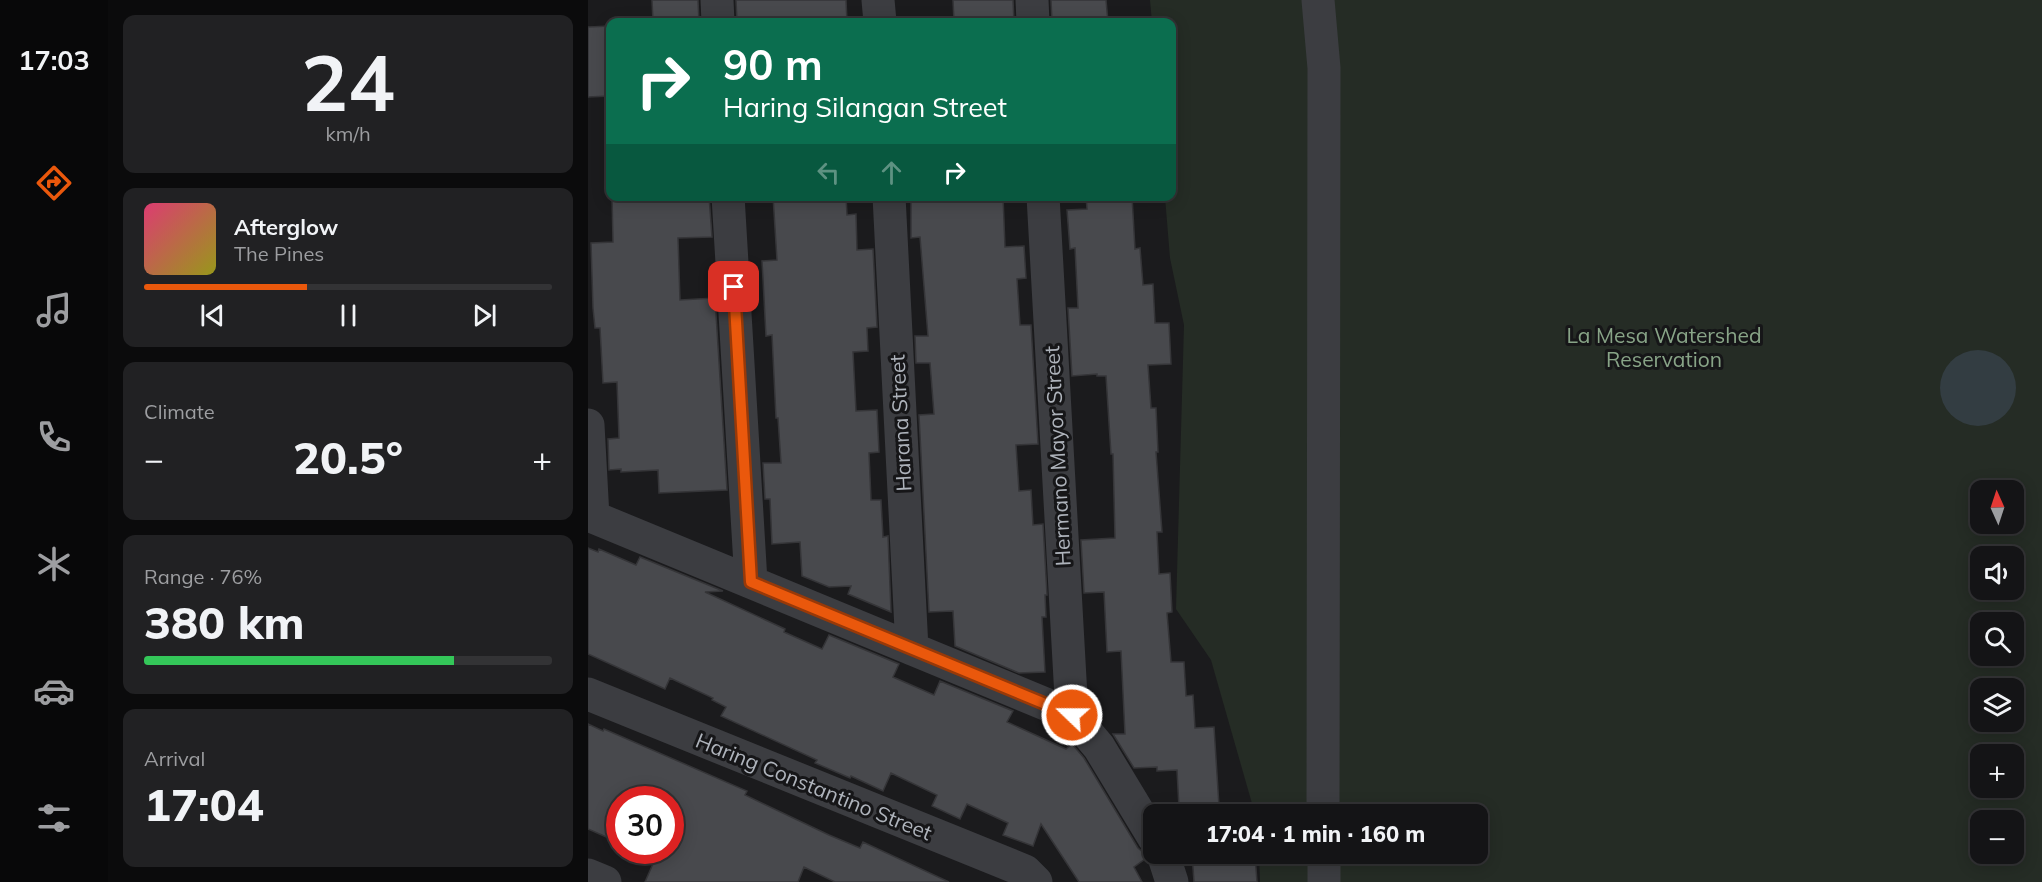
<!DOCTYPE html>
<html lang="en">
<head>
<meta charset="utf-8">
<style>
  body { margin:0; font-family:Mulish,sans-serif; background:#212123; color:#f1f3f6; height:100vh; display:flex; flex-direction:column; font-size:22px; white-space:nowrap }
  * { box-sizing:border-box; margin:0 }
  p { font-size:20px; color:#9d9ea1 }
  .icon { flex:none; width:33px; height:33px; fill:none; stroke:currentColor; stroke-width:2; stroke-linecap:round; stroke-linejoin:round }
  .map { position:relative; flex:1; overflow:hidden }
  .sheet { display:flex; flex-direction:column; gap:15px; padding:15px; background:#0b0b0c; width:480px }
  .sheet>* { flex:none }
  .guide { position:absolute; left:18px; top:18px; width:570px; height:183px; border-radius:12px; box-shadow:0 3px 15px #0003,0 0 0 2px #333335; background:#0b6e4f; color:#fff; overflow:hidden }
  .needle { width:39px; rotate:357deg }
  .tools { position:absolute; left:1382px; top:480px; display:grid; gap:12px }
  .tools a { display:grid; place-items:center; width:54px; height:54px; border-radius:12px; background:#141416; box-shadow:0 3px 15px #0003,0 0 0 2px #333335; font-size:30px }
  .speed { position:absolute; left:18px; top:786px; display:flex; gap:12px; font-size:30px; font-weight:700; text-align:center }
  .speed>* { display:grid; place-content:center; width:78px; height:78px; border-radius:50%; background:#141416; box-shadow:0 3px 15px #0003,0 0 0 2px #333335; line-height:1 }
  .speed .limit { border:9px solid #d22; background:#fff; color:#111 }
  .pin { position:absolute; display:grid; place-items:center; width:51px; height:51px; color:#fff; margin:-26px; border-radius:12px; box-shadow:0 3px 9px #0006 }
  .me { position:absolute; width:66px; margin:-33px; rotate:292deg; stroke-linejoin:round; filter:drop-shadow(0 0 4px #0008) }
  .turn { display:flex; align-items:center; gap:21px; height:126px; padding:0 18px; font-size:27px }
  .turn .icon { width:78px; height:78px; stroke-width:2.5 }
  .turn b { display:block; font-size:42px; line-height:51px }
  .lanes { display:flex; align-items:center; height:57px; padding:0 18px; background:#0003; justify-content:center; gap:30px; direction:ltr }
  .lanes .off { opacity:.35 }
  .big { font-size:45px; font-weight:800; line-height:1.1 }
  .sheet .card { flex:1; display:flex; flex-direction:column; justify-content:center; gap:9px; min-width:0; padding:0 21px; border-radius:12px; background:#212123 }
  .sheet .dial { align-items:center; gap:0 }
  .dial b { font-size:78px; line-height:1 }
  .song { display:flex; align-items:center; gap:18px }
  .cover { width:72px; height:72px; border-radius:9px; background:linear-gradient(135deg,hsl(340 70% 55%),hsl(60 70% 35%)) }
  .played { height:6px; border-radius:3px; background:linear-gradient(90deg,#ea580c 40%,#333335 40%) }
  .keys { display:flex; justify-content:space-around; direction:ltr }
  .heat { display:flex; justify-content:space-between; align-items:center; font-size:33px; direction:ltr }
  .charge { height:9px; border-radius:4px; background:linear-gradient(90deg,#34c759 76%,#333335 0) }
  .trip { position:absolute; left:555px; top:804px; width:345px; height:60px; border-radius:12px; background:#141416; box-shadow:0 3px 15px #0003,0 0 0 2px #333335; font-weight:800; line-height:60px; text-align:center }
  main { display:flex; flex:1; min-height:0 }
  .dock { display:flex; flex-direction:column; width:108px; justify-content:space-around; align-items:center; background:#080809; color:#9d9ea1 }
  .dock .icon { width:42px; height:42px }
  .dock .current { color:#ea580c }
  .dock b { font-size:27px; color:#f1f3f6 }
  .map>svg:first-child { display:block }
  .green { fill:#252c25; fill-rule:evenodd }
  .water { fill:#333d42 }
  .building { fill:#48494d; stroke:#353538; stroke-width:1.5 }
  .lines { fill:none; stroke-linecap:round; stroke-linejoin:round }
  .minor { stroke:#3c3d41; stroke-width:33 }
  .route-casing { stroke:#983908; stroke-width:15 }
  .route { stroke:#ea580c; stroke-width:10 }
  .labels { text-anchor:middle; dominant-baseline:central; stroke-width:6; stroke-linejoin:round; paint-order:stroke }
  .park-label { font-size:21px; fill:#88a487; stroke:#161618 }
  .street-label { font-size:21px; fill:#aeb3bb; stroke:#161618 }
</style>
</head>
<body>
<main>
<nav class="dock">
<b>17:03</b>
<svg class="icon current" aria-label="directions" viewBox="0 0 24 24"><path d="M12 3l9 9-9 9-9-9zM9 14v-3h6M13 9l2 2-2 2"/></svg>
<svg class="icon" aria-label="music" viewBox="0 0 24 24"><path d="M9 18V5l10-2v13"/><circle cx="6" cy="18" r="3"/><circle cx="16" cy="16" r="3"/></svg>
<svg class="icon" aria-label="phone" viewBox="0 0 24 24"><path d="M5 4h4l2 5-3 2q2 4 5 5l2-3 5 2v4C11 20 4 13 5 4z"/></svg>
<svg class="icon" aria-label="climate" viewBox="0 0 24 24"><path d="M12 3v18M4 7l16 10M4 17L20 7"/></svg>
<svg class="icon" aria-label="car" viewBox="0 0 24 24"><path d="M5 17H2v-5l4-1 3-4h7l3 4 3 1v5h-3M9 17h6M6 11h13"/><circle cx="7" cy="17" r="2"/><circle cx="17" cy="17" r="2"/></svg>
<svg class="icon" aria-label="filters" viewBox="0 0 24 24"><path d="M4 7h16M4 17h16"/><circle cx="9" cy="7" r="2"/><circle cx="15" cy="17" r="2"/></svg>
</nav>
<section class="sheet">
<div class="card dial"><b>24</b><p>km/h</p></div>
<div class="card">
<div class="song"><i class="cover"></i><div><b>Afterglow</b><p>The Pines</p></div></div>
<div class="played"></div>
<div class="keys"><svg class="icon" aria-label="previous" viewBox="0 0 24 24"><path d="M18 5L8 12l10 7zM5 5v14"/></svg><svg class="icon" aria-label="pause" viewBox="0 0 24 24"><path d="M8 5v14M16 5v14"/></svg><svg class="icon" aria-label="next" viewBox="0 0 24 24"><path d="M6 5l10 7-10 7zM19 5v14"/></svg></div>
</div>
<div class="card"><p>Climate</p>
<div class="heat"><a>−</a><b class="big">20.5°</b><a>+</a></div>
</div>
<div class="card"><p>Range · 76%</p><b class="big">380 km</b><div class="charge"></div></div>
<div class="card"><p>Arrival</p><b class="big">17:04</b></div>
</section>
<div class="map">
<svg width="1454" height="882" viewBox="0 0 1454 882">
  <rect width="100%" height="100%" fill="#1b1b1d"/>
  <path class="green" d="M562,0H1454V882H672L671,854H890V814H667L623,660L588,609L596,325L582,258L577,197L584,196V22H564ZM1392,490H1425V524H1392ZM1392,556H1425V590H1392ZM1392,622H1425V656H1392ZM1392,688H1425V722H1392ZM1392,754H1425V788H1392ZM1392,820H1425V854H1392Z"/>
  <path class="water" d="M1352 388a38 38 0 1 1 76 0a38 38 0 1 1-76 0Z"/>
  <path class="building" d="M64,0H110L111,22H65Z
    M148,0H258L259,22H149Z
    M365,0H425L426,22H366Z
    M463,0H518L520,22H464Z
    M22,26V96L0,97V27Z
    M24,196H121L124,237L90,238L92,300L127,298L139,490L71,493L70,470L33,472V469L21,470L20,439L31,438L29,382L15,383L12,328H7L5,308L3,243L25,242Z
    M185,196H258L259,215L268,214L269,250L285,249L289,327L279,328L280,351L265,352L268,411L289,410L291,452L281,453L283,500H293L295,537L300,536L303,612L260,594L263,586L241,587L214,576L212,542L184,544L182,499H177L175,463H193L190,418H188L184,335L178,336L174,261L189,260Z
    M323,196H415L417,247L436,246L438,278L429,279L432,325H443L450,444L428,445L431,491L443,490L445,525L455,524L459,595H457L458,617H454L457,672L431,673L367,646L365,611L341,612L331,415L346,414L342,363H328L327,336H340L332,237L323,238Z
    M498,196H544L547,249L552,248L555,285L565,284L567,323H581L583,364L560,365L563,408H568L570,452H568L574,532H569L571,574L582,573L584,612L579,613L583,662H596L598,696L605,695L607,728L626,727L631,806L591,808L589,770L569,771V767L546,768L525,734H537L533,651L519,652L516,592L496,593L493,540L527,538L525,454H523L518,376H509V374L484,376L480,308H490L487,248L482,249L479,210L499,209Z
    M0,548L10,552L11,549L48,565L52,557L135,591L117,592L197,629L196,632L234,649L241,635L311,664L305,677L346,695L352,681L425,711L419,722L478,749L484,744L496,758L550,848L557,854V859L546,867L554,882H491L453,824L445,846L415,835L420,823L379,804L372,819L344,806L349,795L303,773L295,791L263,776L262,778L227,763L229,760L133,716L138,707L124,700L125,698L82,678L77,689L0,654Z
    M0,724L15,731L16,729L159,791L157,795L241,835L272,848L275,842L361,882H247L216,867L210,882H57L71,850H82V800H32V843L0,829Z
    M604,854H667L669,882H606Z"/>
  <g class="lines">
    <path class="minor" d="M129,0L130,22
      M290,0L292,22
      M444,0L445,22
      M730,0L736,68L735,814
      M140,196L163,582
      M301,196L324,649
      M455,196L484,715
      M0,425L5,517
      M0,515L484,715L511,747L566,838
      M0,694L437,871L448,882
      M575,854L584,882
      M736,854V882
      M0,875L17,882"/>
  </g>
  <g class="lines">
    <defs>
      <path id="route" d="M146,287L163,582L484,715"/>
    </defs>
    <use href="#route" class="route-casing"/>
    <use href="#route" class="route"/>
  </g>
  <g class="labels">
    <g class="park-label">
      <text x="1076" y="335">La Mesa Watershed<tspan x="1076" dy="24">Reservation</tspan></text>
    </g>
    <g class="street-label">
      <text transform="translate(312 423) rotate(-93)">Harana Street</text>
      <text transform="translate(469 456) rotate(-93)">Hermano Mayor Street</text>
      <text transform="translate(226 786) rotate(22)">Haring Constantino Street</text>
    </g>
  </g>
</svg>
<div class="tools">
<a><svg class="needle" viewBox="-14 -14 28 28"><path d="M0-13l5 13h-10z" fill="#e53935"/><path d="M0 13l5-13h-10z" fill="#9d9ea1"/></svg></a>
<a><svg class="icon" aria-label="sound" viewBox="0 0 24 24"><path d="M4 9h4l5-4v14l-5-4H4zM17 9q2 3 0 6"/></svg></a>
<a><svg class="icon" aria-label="search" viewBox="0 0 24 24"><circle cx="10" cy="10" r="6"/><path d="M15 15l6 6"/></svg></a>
<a><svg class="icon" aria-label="layers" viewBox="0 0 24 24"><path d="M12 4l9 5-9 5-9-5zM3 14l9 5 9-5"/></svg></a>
<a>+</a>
<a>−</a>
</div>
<div class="speed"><div class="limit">30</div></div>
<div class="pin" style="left:146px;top:287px;background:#d93025"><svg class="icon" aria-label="arrive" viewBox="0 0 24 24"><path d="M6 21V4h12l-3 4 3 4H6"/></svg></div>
<svg class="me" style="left:484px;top:715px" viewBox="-20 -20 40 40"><circle r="17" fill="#ea580c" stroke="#fff" stroke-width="3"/><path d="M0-11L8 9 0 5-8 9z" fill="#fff"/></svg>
<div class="trip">17:04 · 1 min · 160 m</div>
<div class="guide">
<div class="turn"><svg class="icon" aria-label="right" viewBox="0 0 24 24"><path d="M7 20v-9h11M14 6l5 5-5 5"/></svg><div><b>90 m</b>Haring Silangan Street</div></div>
<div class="lanes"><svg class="icon off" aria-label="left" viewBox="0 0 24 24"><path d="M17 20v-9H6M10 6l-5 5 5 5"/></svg><svg class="icon off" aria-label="ahead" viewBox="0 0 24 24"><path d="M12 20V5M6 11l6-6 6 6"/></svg><svg class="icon" aria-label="right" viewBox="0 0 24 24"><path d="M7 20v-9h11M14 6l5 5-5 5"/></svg></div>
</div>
</div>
</main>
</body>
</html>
